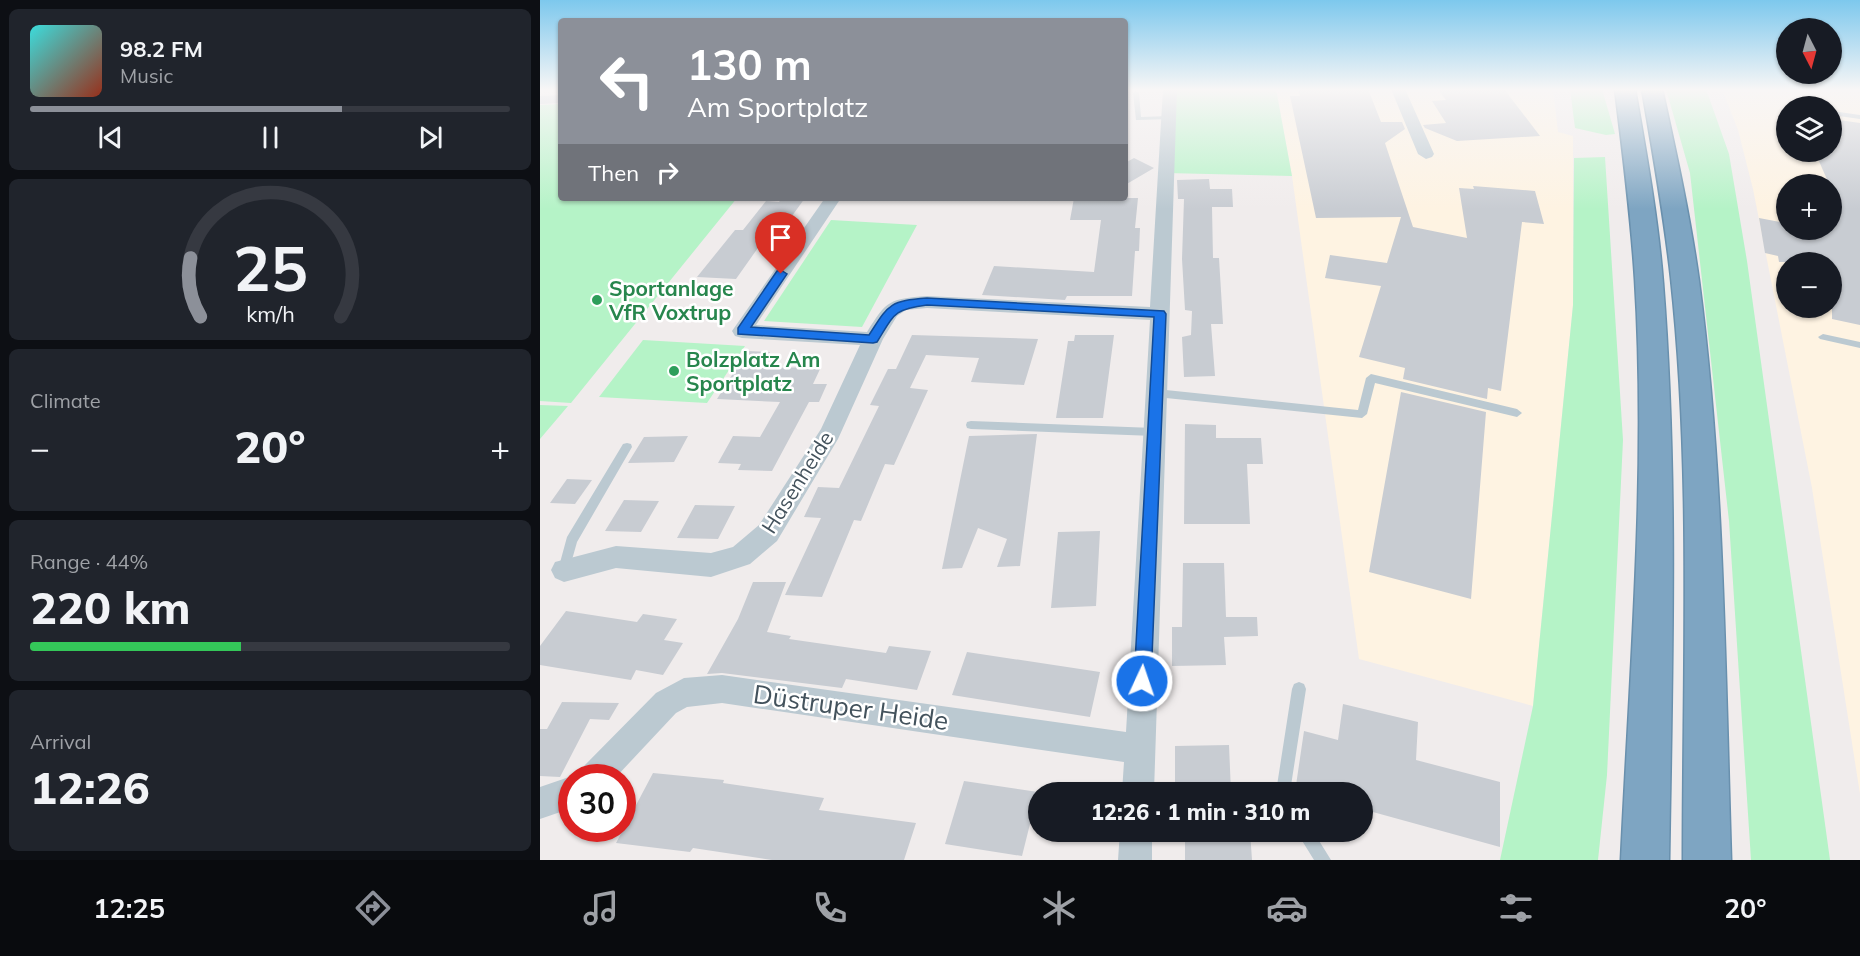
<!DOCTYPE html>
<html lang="en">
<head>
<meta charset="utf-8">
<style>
  body { margin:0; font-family:Mulish,sans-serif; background:#20242c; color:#f1f3f6; height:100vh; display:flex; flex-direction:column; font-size:22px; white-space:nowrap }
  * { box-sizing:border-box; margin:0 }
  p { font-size:20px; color:#9ea1a6 }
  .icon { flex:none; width:33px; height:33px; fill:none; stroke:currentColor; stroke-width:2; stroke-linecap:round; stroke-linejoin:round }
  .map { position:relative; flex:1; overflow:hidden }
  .side { display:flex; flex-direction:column; gap:9px; padding:9px; background:#0d0f14; width:540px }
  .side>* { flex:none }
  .hud { position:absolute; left:18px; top:18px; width:570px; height:183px; border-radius:6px; box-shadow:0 2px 4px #0004; background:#8c9099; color:#fff; overflow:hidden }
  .needle { width:39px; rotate:174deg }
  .controls { position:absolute; left:1236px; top:18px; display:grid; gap:12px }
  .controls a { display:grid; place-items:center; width:66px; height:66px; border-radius:50%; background:#171b24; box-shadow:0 2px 4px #0004; font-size:30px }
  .speed { position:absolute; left:18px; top:764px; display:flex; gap:12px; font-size:30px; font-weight:700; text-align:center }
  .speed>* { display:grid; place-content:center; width:78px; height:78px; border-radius:50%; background:#171b24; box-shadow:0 2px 4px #0004; line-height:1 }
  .speed .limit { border:9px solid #d22; background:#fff; color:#111 }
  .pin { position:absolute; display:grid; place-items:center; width:51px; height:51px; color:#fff; margin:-62px -26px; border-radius:50% 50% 50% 0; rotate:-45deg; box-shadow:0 0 6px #0007 }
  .pin .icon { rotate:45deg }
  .me { position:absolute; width:66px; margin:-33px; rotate:3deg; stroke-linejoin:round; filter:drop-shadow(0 0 4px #0008) }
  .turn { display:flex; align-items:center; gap:21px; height:126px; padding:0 30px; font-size:27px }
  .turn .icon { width:78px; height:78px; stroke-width:2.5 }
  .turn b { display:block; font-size:42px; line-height:51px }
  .then { display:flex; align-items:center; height:57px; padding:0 30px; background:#0003; gap:12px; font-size:22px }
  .big { font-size:45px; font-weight:800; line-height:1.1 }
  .side .tile { flex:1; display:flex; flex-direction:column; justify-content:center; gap:9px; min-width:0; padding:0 21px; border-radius:9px; background:#20242c }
  .side .dial { align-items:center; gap:0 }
  .dial svg { height:156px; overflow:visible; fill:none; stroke:#363941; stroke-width:7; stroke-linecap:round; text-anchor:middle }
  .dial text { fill:#f1f3f6; stroke:none }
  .song { display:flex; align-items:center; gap:18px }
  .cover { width:72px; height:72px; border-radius:9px; background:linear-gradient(135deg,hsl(180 70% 55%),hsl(10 70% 35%)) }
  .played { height:6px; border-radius:3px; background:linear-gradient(90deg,#8c9099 65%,#363941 65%) }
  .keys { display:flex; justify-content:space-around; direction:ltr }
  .heat { display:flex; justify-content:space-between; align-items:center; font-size:33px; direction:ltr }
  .charge { height:9px; border-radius:4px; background:linear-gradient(90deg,#34c759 44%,#363941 0) }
  .trip { position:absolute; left:488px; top:782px; width:345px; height:60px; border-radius:30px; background:#171b24; box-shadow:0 2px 4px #0004; font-weight:800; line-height:60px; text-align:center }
  .dock { display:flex; height:96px; justify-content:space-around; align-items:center; background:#090b0e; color:#9ea1a6 }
  .dock .icon { width:42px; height:42px }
  .dock .active { color:#8c9099 }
  .dock b { font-size:27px; color:#f1f3f6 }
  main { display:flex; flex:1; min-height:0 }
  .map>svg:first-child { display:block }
  .commercial { fill:#fef3e2; fill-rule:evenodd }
  .green { fill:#b5f3c7 }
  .building { fill:#c8ccd2 }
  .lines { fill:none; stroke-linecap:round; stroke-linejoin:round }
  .motorway-casing { stroke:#6990ad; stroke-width:3 }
  .service { fill:#bbc9d1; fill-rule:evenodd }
  .minor { fill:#bbc9d1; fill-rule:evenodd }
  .motorway { fill:#7ea5c2; fill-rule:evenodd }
  .route { fill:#1a73e8; stroke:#114b97; stroke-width:1.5 }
  .leisure-dot { fill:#2e9e5b; stroke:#fff; stroke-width:2 }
  .labels { text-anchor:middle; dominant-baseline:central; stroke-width:5; stroke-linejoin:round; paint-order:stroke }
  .leisure-label { font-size:21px; font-weight:bold; fill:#27864d; stroke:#fff; text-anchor:start }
  .street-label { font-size:21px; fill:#43525c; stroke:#fff }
  .near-street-label { font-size:26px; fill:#43525c; stroke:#fff }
</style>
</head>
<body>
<main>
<section class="side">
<div class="tile">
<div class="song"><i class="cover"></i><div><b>98.2 FM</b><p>Music</p></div></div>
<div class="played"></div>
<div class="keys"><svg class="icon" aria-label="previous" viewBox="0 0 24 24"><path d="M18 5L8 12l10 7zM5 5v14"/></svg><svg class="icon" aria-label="pause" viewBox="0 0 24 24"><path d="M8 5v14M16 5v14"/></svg><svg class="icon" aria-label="next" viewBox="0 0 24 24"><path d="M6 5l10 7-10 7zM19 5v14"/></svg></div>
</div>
<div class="tile dial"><svg viewBox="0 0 100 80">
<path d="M14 69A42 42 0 1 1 86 69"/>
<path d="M14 69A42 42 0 0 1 9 39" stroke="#8c9099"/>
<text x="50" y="56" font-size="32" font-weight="700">25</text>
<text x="50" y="72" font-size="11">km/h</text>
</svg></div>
<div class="tile"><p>Climate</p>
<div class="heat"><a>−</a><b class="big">20°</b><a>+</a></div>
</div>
<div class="tile"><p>Range · 44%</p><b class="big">220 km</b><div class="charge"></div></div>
<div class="tile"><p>Arrival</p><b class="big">12:26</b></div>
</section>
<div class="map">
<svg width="1320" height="860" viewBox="0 0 1320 860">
  <rect width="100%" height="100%" fill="#f0ecec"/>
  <path class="commercial" d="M736,89H1013L1018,132L1033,136V305L993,706L819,659L752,176Z
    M1182,89H1320V794L1272,488L1213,189L1198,130ZM1246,106H1292V152H1246ZM1246,184H1292V230H1246ZM1246,262H1292V308H1246Z"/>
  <path class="green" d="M630,89H736L752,176L626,173Z
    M1030,89H1062L1075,134L1066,135L1035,128Z
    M1126,89H1166L1189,154L1207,261L1290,860H1211L1189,521L1150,173Z
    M21,104V198H197L31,403L0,401V105Z
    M1065,157L1083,440L1067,775L1058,860H960L993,706L1033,305L1034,158Z
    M291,220L377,225L322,327L224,321Z
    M103,340L205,346L167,403L59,397Z
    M0,405L28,406L0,439Z"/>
  <path class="building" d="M758,89H828L841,122H862L865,129L845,143L873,227L927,238L919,188L934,189L933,186L995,191L1004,224L982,222L961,391L948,388L947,399L863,379L865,368L819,357L841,286L785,278L790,255L847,263L861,217L776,218L750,96H760Z
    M901,89H964L1000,136L917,141L885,128L883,125L906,123L892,101L906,100L899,91L902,90Z
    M1292,119L1320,123V325L1292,319V262H1239L1238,256L1225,253L1219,218L1246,223V230H1292V184H1289L1275,152H1292Z
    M594,158L614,168L585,185V163Z
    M669,179L670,189H692L693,207H672L673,258H679L683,324H671L675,376L644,377L642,337L651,335L652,311L645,310L642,259L644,199H638L637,180Z
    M242,198H265L231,245H220L196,279L157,277L195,230H203L226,201L239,202Z
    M534,198H598L595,228H600L599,251H595L592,296H527L525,300L442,295L454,266L554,272L561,220H530Z
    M372,335L498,339L484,385L431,382L439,358L386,355L370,388L388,390L354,465L345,464L321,521L314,520L282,597L245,595L281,518L264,517L278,487L299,488L339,406L330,405L348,369H356Z
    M535,335H574L563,418H516L528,341H534Z
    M207,351L230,352L220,368L281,367L273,384H287L279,402H269L232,471L198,470L201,464L178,463L193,436L220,437L240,402L177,399Z
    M861,392L946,412L931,599L829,572Z
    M645,424L676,425V438H721L723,464H707L710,524H644Z
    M497,434L480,566L457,567L467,539L438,528L422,568L402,569L429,436Z
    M148,436L134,462L88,463L104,437Z
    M27,479L52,480L35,504L10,503Z
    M84,500L119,501L101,532L65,531Z
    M155,505L195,506L178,539L137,538Z
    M560,531L556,606L511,608L518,532Z
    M643,563H684L686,617H717L718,636L684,637L686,665L632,666V627H642Z
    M213,582H246L227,632L251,636L249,639L346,653L349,646L391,651L377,690L306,679L302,688L182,673L167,674L198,619Z
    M26,611L97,622L103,614L137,619L124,640L143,643L123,675L96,670L91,680L0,665V646Z
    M427,652L560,672L550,717L412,695Z
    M22,702L79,703L69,720L50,719L20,777L0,776V729H7Z
    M803,704L878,722L876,760L960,782V847L822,809V792H755L764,731L798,740Z
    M689,745L691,792H635V746Z
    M113,773L184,780L183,783L284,798L279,810L376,823L364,860H232L153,848L150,852L76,843Z
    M424,781L498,792L482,856L405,844Z
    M645,831H710L712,860H645Z"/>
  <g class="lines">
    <defs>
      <path id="motorway" d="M1075,89H1095C1106,153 1118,218 1123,283C1138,475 1132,667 1129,860H1081C1090,667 1107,472 1095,279C1091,215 1083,152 1075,89Z
        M1102,89H1122C1136,153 1150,216 1159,281C1184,472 1185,667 1191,860H1143C1143,667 1152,471 1131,278C1124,214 1113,152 1102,89Z"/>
    </defs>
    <use href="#motorway" class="motorway-casing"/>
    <path class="service" d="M596,91L599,93L601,117L629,116L632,118L631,119L596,120L593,93Z
      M1292,111L1320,115V119L1292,115Z
      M1246,113V129L1243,127V115Z
      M1283,334L1320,342V348L1280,339L1278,337Z
      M831,374L977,409L982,413L977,417L835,383L827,414L822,418L616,397L611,393L616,389L818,410L826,378Z
      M431,421L614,428L618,429L619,432L618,435L614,436L431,429L427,428L426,425L427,422Z
      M87,443L91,444L92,447L37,542L28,574L24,575L20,574L18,570L27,537L83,444Z
      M759,682L764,684L766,689L750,792H736L752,689L754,684Z
      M756,831H773L791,860H774Z"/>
    <path class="minor" d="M623,89H637L614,792H582L584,762L182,703L147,707L136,713L76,777H39L44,766L116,693L144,678L182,675L586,732L610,320L387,308L366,310L357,316L343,339L298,439L237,541L210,564L171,577L76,568L24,582L15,578L11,570L15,562L76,546L171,553L193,547L219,525L281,429L320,345L202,338L195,336L192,331L285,198H301L216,325L327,332C347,300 349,299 387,296L610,307Z
      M851,89H865L894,154L892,157L886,159L878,154Z
      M21,95V103L0,104V96Z
      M32,776L34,777H32V808L0,819V787Z
      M580,831H612V860H578Z"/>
    <use href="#motorway" class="motorway"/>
  </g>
  <linearGradient id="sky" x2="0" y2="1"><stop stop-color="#7dc8ed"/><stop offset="0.43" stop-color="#f8f6f6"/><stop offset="1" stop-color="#f8f6f6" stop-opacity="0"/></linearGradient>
  <rect width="1320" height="209" fill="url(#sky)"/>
  <path class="route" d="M241,270L247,274L211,327L329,335C349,304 349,301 387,298L624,311L626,314L611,681L609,687L602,689L596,687L594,681L614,317L387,305C353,309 354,315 337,342L333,343L198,334V328L237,271Z"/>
  <g class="leisure-dot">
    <circle cx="57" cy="300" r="6"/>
    <circle cx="134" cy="371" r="6"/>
  </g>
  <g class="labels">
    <g class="leisure-label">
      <text x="69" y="288">Sportanlage<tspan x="69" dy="24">VfR Voxtrup</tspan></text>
      <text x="146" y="359">Bolzplatz Am<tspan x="146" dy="24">Sportplatz</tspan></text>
    </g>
    <g class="street-label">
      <text transform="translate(257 482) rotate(-58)">Hasenheide</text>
    </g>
    <g class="near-street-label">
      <text transform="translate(311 707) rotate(8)">Düstruper Heide</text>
    </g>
  </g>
</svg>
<div class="controls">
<a><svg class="needle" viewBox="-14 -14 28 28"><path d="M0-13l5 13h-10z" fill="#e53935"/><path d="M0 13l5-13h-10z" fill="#9ea1a6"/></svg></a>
<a><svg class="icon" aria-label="layers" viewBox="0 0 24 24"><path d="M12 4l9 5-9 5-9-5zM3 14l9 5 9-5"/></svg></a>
<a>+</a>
<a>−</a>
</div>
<div class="speed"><div class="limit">30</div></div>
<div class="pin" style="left:241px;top:274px;background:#d93025"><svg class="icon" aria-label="arrive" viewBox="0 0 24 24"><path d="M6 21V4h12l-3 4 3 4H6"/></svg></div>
<svg class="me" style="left:602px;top:681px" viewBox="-20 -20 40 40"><circle r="17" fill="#1a73e8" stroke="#fff" stroke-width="3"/><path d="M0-11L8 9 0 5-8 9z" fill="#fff"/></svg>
<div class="trip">12:26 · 1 min · 310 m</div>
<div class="hud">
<div class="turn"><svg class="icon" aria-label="left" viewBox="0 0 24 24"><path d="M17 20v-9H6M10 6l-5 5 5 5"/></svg><div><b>130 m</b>Am Sportplatz</div></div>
<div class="then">Then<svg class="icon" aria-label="right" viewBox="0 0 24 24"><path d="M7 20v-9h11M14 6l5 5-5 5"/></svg></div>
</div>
</div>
</main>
<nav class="dock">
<b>12:25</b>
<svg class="icon active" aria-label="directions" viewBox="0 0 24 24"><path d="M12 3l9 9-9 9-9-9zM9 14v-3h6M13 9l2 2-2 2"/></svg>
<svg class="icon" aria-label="music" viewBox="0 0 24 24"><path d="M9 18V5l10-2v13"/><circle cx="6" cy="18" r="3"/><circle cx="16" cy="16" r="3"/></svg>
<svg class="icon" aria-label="phone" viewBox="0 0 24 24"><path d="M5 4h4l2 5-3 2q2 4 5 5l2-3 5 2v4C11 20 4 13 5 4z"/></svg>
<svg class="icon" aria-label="climate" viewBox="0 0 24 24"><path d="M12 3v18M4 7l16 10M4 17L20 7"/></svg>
<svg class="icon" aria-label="car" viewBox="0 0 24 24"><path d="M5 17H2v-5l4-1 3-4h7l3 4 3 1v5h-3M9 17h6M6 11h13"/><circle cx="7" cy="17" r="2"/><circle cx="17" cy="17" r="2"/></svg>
<svg class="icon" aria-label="filters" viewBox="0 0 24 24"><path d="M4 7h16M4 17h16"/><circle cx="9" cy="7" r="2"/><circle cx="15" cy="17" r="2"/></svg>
<b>20°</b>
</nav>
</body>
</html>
